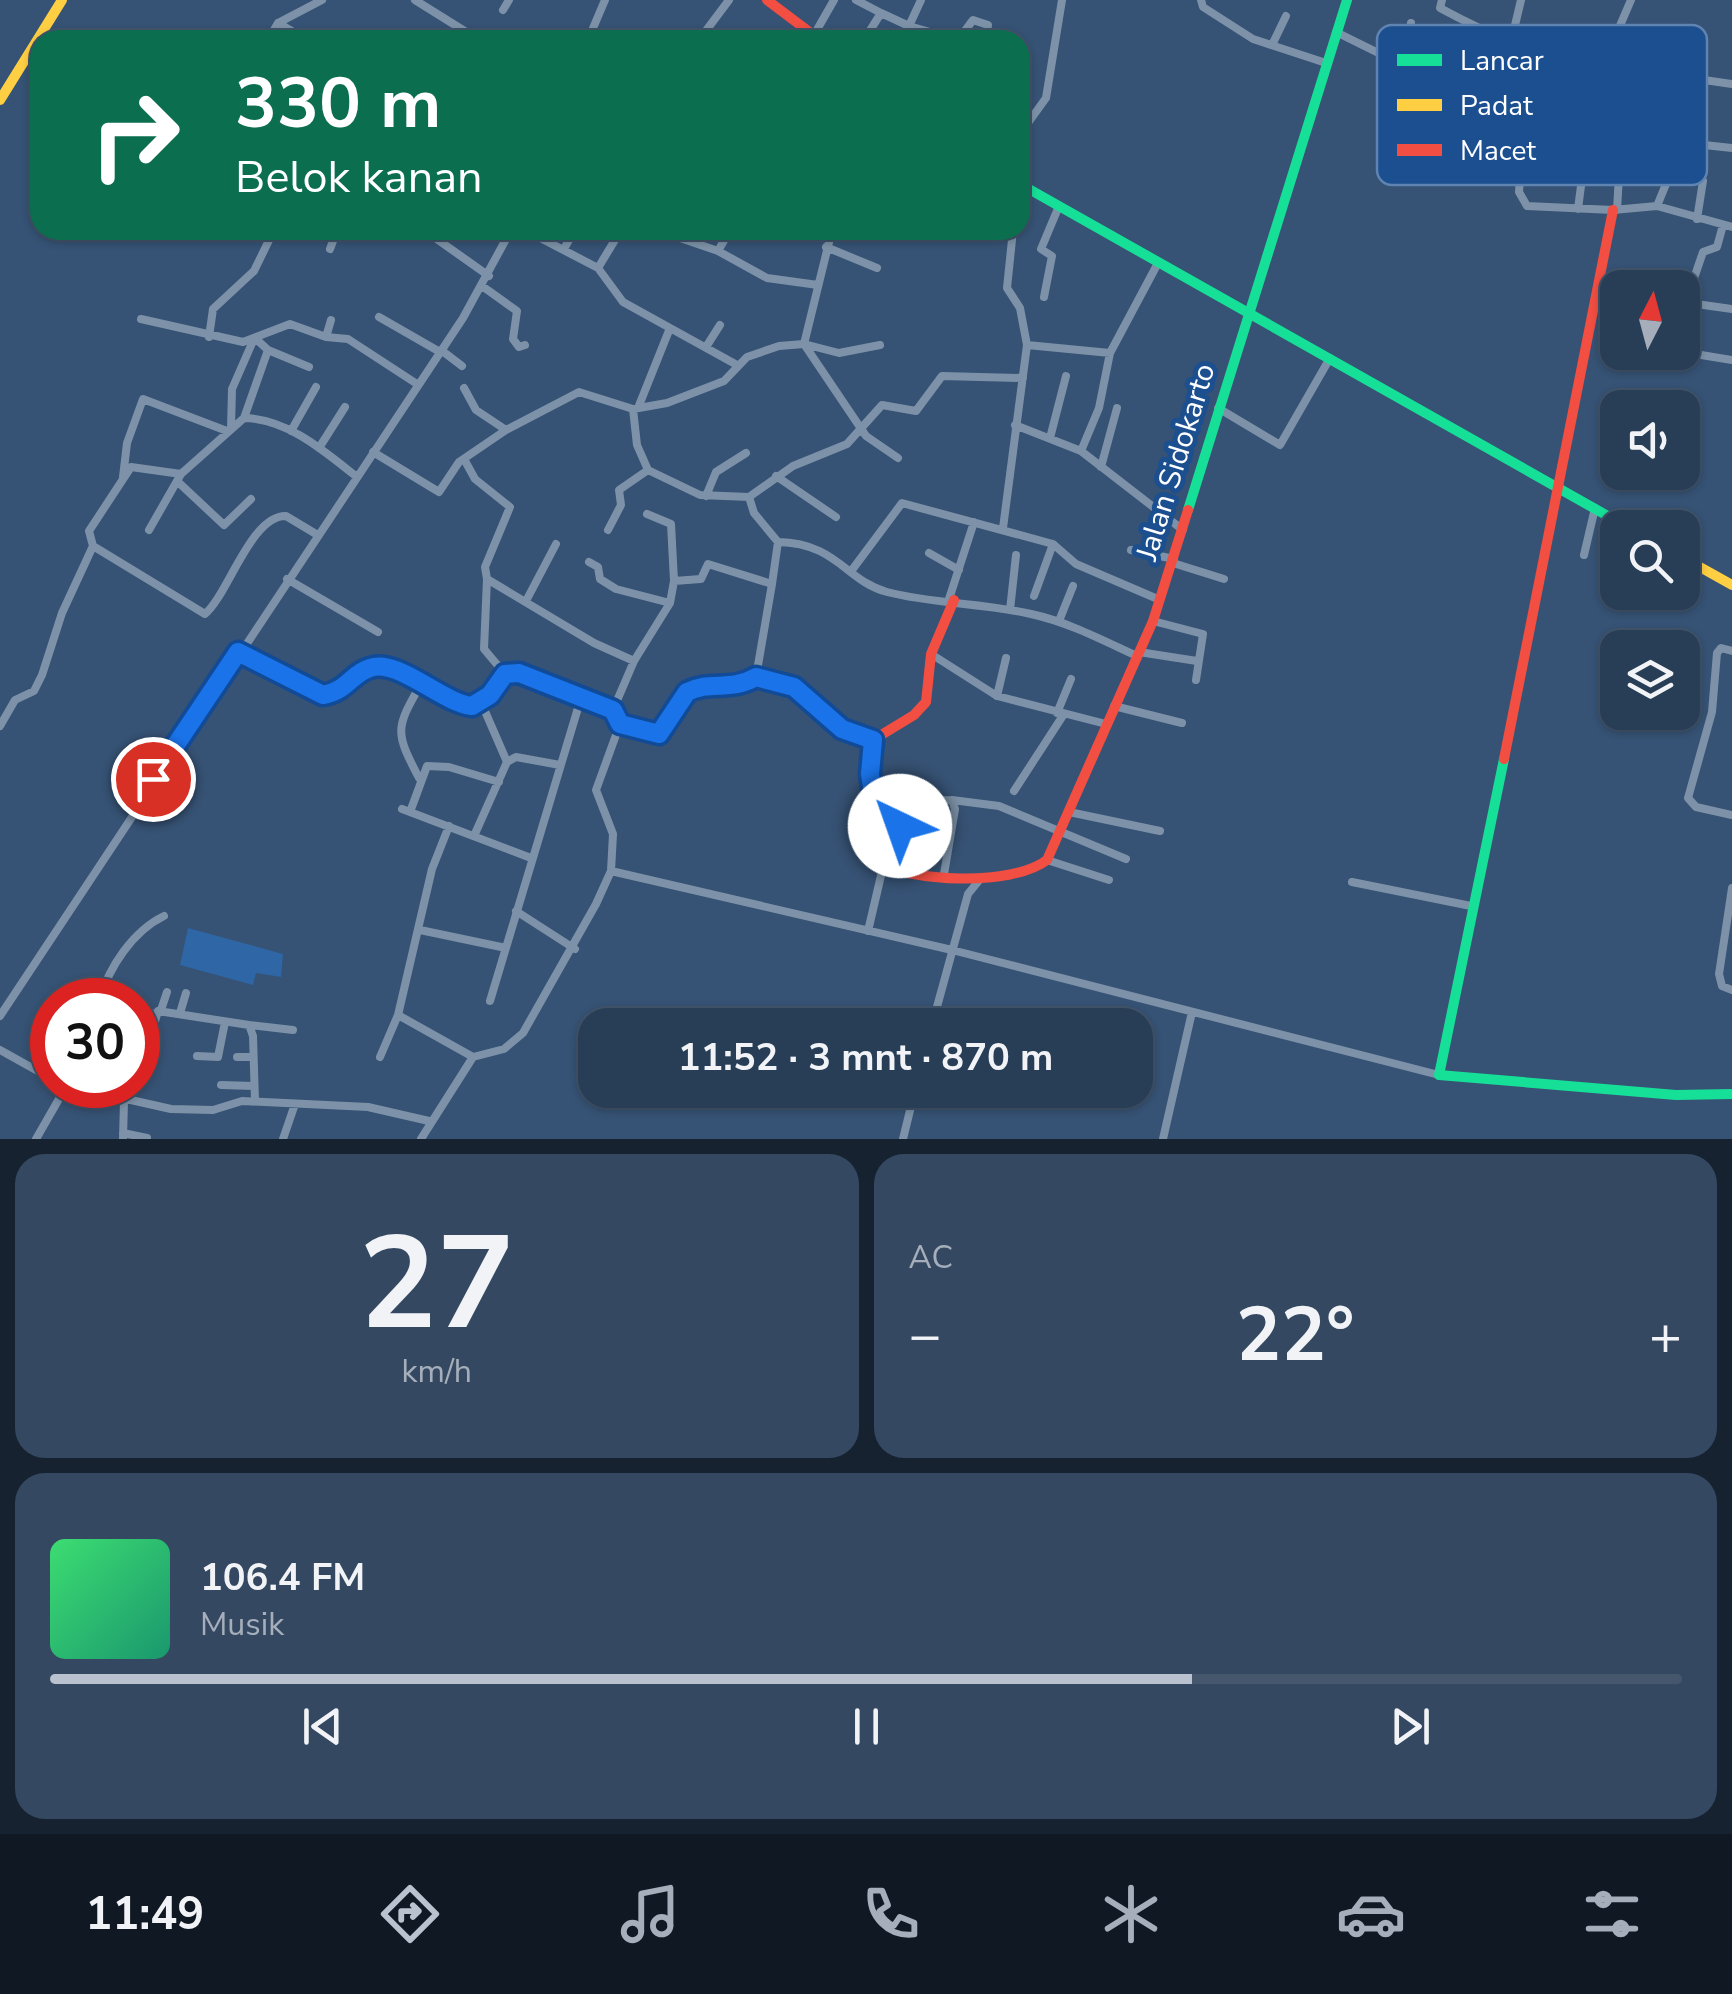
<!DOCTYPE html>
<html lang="id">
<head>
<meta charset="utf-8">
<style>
  body { margin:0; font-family:"Nunito Sans",sans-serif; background:#344961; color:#f1f3f6; height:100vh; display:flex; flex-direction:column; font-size:38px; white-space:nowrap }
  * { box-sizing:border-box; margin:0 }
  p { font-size:32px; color:#a5aeba }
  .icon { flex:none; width:55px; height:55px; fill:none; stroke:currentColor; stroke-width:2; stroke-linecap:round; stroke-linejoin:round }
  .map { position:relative; height:1139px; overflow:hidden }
  .drawer { display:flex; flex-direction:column; gap:15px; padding:15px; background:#162230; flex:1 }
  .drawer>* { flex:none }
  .guide { position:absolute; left:30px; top:30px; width:1000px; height:210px; border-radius:30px; box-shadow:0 2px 8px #0004,0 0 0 2px #44576d; background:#0b6e4f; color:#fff; overflow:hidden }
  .needle { width:65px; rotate:6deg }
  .buttons { position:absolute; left:1600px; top:270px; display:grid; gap:20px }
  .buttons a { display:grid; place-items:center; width:100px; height:100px; border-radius:20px; background:#283e57; box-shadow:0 2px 8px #0004,0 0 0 2px #44576d; font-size:50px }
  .speed { position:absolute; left:30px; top:978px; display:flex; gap:20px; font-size:50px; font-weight:700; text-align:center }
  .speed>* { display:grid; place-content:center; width:130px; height:130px; border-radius:50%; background:#283e57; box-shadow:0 2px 8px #0004,0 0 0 2px #44576d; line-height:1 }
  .speed .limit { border:15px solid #d22; background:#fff; color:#111 }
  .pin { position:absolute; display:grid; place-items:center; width:85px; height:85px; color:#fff; margin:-42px; border:5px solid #fff; border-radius:50%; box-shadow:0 2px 10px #0007 }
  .me { position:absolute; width:110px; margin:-55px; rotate:318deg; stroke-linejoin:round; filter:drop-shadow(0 0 8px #0008) }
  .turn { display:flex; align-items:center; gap:35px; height:210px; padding:0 40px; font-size:45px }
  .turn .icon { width:130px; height:130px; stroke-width:2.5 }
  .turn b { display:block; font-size:70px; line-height:85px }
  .big { font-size:75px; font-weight:700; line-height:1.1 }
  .drawer .card { flex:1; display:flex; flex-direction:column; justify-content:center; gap:15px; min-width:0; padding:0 35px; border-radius:30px; background:#344961 }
  .drawer .dial { align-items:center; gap:0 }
  .dial b { font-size:130px; line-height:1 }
  .song { display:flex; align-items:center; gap:30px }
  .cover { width:120px; height:120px; border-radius:15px; background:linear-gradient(135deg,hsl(140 70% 55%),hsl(160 70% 35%)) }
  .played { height:10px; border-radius:5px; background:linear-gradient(90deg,#b9c2ce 70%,#44576d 70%) }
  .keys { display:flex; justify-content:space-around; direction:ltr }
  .heat { display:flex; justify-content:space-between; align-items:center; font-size:55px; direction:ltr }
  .drawer .tiles { flex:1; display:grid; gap:15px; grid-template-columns:1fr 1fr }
  .card:last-child { grid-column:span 2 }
  .trip { position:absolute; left:578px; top:1008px; width:575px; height:100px; border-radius:30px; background:#283e57; box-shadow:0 2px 8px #0004,0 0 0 2px #44576d; font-weight:700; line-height:100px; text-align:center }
  .menu { display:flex; height:160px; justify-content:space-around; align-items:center; background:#101923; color:#a5aeba }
  .menu .icon { width:70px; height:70px }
  .menu .selected { color:#b9c2ce }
  .menu b { font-size:45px; color:#f1f3f6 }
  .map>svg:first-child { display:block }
  .green { fill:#2f66a5 }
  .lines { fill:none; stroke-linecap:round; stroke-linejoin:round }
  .street { stroke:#7d92a8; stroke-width:8 }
  .fast { stroke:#16e098; stroke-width:10 }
  .slow { stroke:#ffcf43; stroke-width:10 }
  .jam { stroke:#f24e42; stroke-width:10 }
  .route-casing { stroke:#114b97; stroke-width:25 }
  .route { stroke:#1a73e8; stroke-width:18 }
  .labels { text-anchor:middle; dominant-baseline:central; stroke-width:10; stroke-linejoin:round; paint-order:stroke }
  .street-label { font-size:30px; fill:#fff; stroke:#1b4f8f }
  .key { fill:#1b4f8f; stroke:#5f84b1; stroke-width:2.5 }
  .key-label { font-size:28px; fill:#fff }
</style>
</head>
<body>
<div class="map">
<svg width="1732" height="1139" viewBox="0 0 1732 1139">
  <rect width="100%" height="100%" fill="#365274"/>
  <path class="green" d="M188,928L283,954L281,977L256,973L253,985L180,965Z"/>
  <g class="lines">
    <path class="street" d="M415,0L479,40
      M856,0L881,13
      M1201,0L1203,7L1253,39L1326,63
      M1442,0L1440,8C1486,33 1536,54 1585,72
      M503,10L509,0
      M278,23L307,40
      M909,26L958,40
      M1336,32L1435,81L1556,116L1594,64L1732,84
      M814,35L834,0
      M268,40L278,23L322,0
      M588,40L605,0
      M699,40L729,0
      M796,40L804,27
      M864,40L881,13L909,26L921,0
      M958,40L973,20L988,25L986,40
      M1511,42L1521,0
      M1272,45L1286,16
      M1604,63L1631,0
      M1403,66L1411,23
      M1424,75L1432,34
      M1478,94L1499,35
      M1509,102L1527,51
      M1525,109L1519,192L1527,206L1613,210L1657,206L1732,227
      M1648,115L1654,103L1685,108
      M1558,116L1568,142L1620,157L1617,210
      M1020,134L1046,98L1062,0
      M1631,137L1732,148
      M1484,165L1519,164
      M1657,206L1682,145L1688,78
      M1020,209L1026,188
      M1578,209L1586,147
      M1697,219L1703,181
      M1723,225L1717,247L1703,252L1691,287L1684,342L1695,354L1732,360
      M424,230L489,276
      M525,230L598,268L623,302L737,365
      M657,230L718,251L767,278L818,285
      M565,247L575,230
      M826,247L877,268
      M330,249L337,230
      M718,251L730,230
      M598,268L621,230
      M482,286L517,311L513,339L519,347L525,345
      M1598,293L1618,295
      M1044,297L1052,256L1041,249L1059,206
      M1682,302L1732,309
      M379,317L440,352
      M141,319L243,342L290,324L326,337L348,339L417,384
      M209,337L213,309L254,271L274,230
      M326,337L331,320
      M256,339L268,350L309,367
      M804,344L866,436L898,458
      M804,344L839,353L880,345
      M1027,345L1110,353L1158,263
      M706,347L720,325
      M441,350L462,366
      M1023,378L942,376L916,411L882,405L847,444L793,466L749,497L754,513L778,542C837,543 846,581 887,592C933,604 984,603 1031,614C1068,622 1102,640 1137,656
      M464,388L476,410L506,430
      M638,408L670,328
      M1218,408L1280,445L1330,358
      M633,409L637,445L648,470L700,495L749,497
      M244,418L268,350
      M1015,425L1081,451L1183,530
      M231,428L232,389L253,341
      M291,431L316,387
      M1050,438L1066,376
      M319,448L345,407
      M1081,451L1099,408L1110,353
      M373,452L439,492L459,462L506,430L579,392L633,409L667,403L724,381L747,357L779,346L804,344L832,230
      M464,459L475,479L510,507L485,567L487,579L594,643L634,661
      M1101,467L1117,408
      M776,476L836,517
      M123,477L127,443L143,399L227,431
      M177,481L224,525L251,499
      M706,496L716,472L746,453
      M647,514L671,524L674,581
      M1003,528L1027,345L1020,308L1007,288L1013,230
      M149,530L181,474L244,418C288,419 324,451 357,477
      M608,530L621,505L619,490L648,470
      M93,546L205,614C228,595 251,515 286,516L316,534
      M93,546L89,531L131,467L181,474
      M1131,550L1174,559
      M929,553L959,570
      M1584,555L1595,508
      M589,562L598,567L600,579L616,589L670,603
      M1173,563L1224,579
      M852,570L902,503L1053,544L1076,564L1160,600
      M287,579L378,632
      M487,579L484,649L505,674
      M772,584L778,542
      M1034,596L1053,544
      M949,599L974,522
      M526,601L556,544
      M1010,610L1016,555
      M1059,621L1073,586
      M1153,621L1203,634L1196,680
      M1732,651L1721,648L1717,653L1712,712L1688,798L1696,807L1732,815
      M239,652L323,695C347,691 352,674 369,668C397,659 442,703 471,706L490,695L505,674L519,673L613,710L620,724L596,790L613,834L611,871L596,904L523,1033L504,1049L473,1057L421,1139
      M1139,652L1197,661
      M931,654L997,696L1106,724
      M997,696L1006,658
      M1114,706L1182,723
      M613,710L634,661L670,603L674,581L701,579L708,564L772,584L756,677
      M1057,713L1071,679
      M620,724L663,733L687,692C710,680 730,692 756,677L794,687L842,729L873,740
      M0,726L15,700L34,691L42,675L62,613L93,546
      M507,762L516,757L560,765
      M419,778C395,732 395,729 421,684
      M1014,791L1064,714
      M900,798V826L919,829
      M952,800L999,806L1126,859
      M874,801L952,800L955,809L944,874
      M402,809L531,858
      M410,812L427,766L449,767L499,782
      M1069,812L1160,831
      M449,826L432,869L398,1015L473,1057
      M474,836L507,762L481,702
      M1047,860L1109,880
      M611,871L952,950L1439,1075
      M1352,882L1471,906
      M1732,888L1719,974L1722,986L1732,990
      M516,911L575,949
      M420,930L506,948
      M868,931L883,867
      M100,1000C108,968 133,931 164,916
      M490,1001L581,698
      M138,1010L154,1014
      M161,1010L167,992
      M180,1013L186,993
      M0,1016L463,318L511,230
      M249,1025L293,1030
      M932,1025L968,894L981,878
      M0,1050L52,1079
      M197,1056L218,1057L225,1022
      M237,1057H253
      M380,1057L398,1015
      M138,1080L158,1011L249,1025L253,1036L255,1101
      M64,1085L171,1109L213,1110L242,1101L368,1107L429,1121
      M221,1085L254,1086
      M123,1133L147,1138
      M36,1139L67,1085
      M123,1139L124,1101
      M283,1139L295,1104
      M903,1139L915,1090
      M1163,1139L1192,1012"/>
    <path class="fast" d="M1020,184L1629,528
      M1188,510L1347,0
      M1504,759L1439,1075L1676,1095L1732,1094"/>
    <path class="slow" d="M0,100L62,0
      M1682,557L1732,585"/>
    <path class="jam" d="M767,0L820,40
      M954,600L931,654L926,702L914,715L873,740C869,781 875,820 872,861C911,882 1011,887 1047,860L1153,621L1188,510
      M1504,759L1613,210"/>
  </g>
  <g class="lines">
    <defs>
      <path id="route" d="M153,779L238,652L323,695C347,691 352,673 370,668C398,658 442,703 472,706L490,695L505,674L519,673L613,710L620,724L659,734L687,692C710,680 730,692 756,677L794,687L842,729L873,740L870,774L874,801L900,798V826"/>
    </defs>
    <use href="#route" class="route-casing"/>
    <use href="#route" class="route"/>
  </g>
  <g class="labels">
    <g class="street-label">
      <text transform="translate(1176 462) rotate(-73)">Jalan Sidokarto</text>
    </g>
  </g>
  <rect x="1377" y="25" width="330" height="160" rx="15" class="key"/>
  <rect x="1397" y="54" width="45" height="12" fill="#16e098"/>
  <rect x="1397" y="99" width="45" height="12" fill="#ffcf43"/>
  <rect x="1397" y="144" width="45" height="12" fill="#f24e42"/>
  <g class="key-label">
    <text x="1460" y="70">Lancar</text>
    <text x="1460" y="115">Padat</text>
    <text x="1460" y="160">Macet</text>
  </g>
</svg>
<div class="buttons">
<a><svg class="needle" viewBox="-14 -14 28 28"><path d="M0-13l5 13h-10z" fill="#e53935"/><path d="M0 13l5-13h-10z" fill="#a5aeba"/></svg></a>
<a><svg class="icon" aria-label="sound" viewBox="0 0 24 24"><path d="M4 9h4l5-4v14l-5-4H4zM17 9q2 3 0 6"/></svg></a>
<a><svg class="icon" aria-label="search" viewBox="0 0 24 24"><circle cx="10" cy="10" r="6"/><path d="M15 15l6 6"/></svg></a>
<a><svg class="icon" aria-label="layers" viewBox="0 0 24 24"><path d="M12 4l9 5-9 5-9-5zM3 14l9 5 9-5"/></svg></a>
</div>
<div class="speed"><div class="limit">30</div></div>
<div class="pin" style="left:153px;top:779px;background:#d93025"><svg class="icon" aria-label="arrive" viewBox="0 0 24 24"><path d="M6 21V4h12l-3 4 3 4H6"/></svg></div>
<svg class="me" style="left:900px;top:826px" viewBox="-20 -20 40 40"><circle r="19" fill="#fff"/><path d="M0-13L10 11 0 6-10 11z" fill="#1a73e8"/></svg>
<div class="trip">11:52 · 3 mnt · 870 m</div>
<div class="guide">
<div class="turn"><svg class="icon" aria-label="right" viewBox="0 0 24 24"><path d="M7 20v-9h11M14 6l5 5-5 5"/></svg><div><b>330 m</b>Belok kanan</div></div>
</div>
</div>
<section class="drawer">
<div class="tiles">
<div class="card dial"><b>27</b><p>km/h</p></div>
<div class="card"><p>AC</p>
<div class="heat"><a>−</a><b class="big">22°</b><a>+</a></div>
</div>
<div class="card">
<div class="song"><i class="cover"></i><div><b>106.4 FM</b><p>Musik</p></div></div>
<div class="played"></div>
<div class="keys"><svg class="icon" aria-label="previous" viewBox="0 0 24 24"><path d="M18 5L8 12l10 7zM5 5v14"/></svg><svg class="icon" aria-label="pause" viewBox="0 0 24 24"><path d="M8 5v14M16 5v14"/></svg><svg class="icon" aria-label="next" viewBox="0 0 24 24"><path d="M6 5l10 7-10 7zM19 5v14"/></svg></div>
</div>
</div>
</section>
<nav class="menu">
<b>11:49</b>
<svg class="icon selected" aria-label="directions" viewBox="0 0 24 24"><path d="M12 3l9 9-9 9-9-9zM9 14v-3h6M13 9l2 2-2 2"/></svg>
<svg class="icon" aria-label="music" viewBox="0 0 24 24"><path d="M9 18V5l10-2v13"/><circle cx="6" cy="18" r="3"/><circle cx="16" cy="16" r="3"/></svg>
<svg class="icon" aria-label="phone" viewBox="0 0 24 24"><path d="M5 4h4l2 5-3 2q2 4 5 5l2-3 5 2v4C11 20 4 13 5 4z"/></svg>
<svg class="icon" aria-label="climate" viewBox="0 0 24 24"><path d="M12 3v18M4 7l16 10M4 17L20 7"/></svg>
<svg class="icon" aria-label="car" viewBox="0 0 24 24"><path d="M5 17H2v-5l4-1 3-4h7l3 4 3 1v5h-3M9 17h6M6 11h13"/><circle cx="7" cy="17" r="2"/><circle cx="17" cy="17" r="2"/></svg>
<svg class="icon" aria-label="filters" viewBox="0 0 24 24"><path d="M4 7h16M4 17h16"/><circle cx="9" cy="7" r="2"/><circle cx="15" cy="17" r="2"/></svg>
</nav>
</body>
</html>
